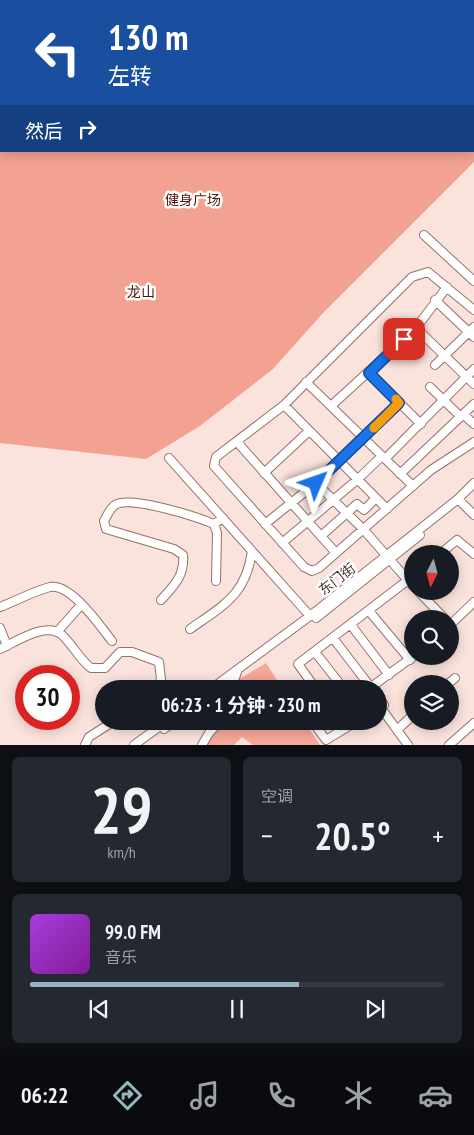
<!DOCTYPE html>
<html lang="zh">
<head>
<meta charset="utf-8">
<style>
  body { margin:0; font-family:"PT Sans Narrow","Noto Sans SC",sans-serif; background:#242831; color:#f1f3f6; height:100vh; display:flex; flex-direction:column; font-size:19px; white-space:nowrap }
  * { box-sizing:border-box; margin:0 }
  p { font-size:16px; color:#9ea1a6 }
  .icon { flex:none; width:28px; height:28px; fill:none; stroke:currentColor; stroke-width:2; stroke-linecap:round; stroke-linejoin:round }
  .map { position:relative; height:745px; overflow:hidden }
  .panel { display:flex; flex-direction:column; gap:12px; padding:12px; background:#0d0f14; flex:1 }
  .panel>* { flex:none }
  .guide { position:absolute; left:0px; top:0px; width:475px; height:152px; box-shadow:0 2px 12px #0003; background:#1a4fa0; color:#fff; overflow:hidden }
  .needle { width:32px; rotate:186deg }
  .tools { position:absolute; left:404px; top:545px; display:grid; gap:10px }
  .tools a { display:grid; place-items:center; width:55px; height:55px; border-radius:50%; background:#171b24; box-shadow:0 2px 12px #0003; font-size:25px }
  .speed { position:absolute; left:15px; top:665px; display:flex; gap:10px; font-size:25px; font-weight:700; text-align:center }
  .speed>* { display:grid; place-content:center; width:65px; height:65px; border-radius:50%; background:#171b24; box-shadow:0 2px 12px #0003; line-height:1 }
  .speed .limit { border:8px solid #d22; background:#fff; color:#111 }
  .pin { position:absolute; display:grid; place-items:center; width:42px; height:42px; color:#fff; margin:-21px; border-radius:10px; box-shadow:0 2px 8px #0006 }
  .me { position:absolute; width:55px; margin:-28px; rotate:47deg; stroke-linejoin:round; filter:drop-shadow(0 0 4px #0008) }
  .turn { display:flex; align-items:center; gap:18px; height:105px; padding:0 25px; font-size:22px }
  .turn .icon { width:65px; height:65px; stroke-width:2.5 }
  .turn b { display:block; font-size:35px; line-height:42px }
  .then { display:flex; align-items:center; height:48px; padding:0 25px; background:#0003; gap:10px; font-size:19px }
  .big { font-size:38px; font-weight:700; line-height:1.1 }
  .panel .tile { flex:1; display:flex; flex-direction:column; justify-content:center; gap:8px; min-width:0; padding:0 18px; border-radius:8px; background:#242831 }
  .panel .dial { align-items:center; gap:0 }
  .dial b { font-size:65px; line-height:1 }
  .song { display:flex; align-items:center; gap:15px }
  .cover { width:60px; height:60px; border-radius:8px; background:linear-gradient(135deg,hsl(280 70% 55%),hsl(290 70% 35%)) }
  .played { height:5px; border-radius:2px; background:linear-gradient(90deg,#95b6be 65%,#363941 65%) }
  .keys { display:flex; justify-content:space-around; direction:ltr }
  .heat { display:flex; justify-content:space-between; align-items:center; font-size:28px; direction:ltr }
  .panel .tiles { flex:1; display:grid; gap:12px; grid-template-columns:1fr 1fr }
  .tile:last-child { grid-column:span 2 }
  .trip { position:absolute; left:95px; top:680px; width:292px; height:50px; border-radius:25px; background:#171b24; box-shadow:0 2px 12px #0003; font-weight:700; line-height:50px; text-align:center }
  .menu { display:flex; height:80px; justify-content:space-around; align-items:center; background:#090b0e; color:#9ea1a6 }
  .menu .icon { width:35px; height:35px }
  .menu .active { color:#95b6be }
  .menu b { font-size:22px; color:#f1f3f6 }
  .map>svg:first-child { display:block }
  .green { fill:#f5a898 }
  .forest { fill:#f3a190 }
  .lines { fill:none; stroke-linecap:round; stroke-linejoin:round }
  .minor-casing { stroke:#957169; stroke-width:10 }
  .minor { stroke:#fff; stroke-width:8 }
  .route-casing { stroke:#114b97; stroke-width:12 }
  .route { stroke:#1a73e8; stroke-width:9 }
  .slow { stroke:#f59e0b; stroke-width:9 }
  .labels { text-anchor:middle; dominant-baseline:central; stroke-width:5; stroke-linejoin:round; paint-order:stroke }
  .park-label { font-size:14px; fill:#51140a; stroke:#fff }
  .street-label { font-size:14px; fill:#433330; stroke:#fff }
</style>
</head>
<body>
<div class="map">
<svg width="474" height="745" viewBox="0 0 474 745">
  <rect width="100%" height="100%" fill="#fbe3dd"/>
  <path class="green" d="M266,663L283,689H235L236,681Z
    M223,721H304L320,745H253L242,737L234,745H205Z"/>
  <path class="forest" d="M112,0H474V162L323,313L273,369L200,426L146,459L0,443V63L1,151H474V1Z"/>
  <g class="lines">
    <defs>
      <path id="minor" d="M0,33L1,35
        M424,235L474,281
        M435,300L474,337
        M474,310L428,272L412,277L284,405L216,457L214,466L304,567L312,571L319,568L336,553L431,470L474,442
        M416,328L474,384
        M435,365L474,327
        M369,373L421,424
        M306,382L413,486
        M430,387L461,417
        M284,405L387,509
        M331,406L416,328L447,287
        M464,415L474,424
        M237,442L336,553
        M169,458L310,616
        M385,459L474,369
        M264,473L309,431
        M400,474L474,404
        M316,483L364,530L412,585
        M458,499L474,515
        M214,524L217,533L216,581
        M265,524L316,483L399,403
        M321,536L357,504L364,510L376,498
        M282,543L358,479L382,456
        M440,554L457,540L474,554
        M418,591L445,619
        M161,600C174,586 185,575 183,555L174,549L106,529L104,521C107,516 110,508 115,505C130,495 197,517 214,524L223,518
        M0,607C16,601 34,591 50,587C71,583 100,626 112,641
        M369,611L410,660
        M316,618L420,535
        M351,625L389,675
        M450,625L474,602
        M0,628L7,646
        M190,629C224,605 246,595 252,551
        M57,632L81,605
        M333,638L372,689
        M0,649C16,642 46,621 62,635C73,645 79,659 91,668H105L120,652H132L159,662L161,679L157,689
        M315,652L344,689
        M448,684L455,678
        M371,687L414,656
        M211,689L310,616L458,499L474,483
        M231,689L237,672
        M316,689L298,664L412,577
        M379,698L384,705L381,708
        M379,709L381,708L408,745
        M312,721L326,740L344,729
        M339,721L344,729L357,721
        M164,729L175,721
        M397,730L412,716
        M85,745L89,737L114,721
        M134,745L167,721
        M202,745L209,733L220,721
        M449,745L474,723"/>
    </defs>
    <use href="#minor" class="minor-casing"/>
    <use href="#minor" class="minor"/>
  </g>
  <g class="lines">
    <defs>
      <path id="route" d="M316,483L399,403L369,373L404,339"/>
    </defs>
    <use href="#route" class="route-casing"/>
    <use href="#route" class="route"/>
    <path class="slow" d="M374,428L399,403L396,399"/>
  </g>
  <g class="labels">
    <g class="park-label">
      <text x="193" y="200">健身广场</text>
      <text x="141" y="292">龙山</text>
    </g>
    <g class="street-label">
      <text transform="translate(337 579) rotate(-38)">东门街</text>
    </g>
  </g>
</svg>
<div class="tools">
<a><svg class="needle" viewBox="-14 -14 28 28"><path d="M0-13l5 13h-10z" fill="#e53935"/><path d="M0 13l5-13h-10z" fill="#9ea1a6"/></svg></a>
<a><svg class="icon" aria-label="search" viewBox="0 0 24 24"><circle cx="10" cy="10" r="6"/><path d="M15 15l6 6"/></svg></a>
<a><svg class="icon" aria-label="layers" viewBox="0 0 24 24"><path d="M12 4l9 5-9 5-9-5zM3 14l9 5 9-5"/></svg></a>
</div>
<div class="speed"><div class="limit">30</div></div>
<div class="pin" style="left:404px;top:339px;background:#d93025"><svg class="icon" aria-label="arrive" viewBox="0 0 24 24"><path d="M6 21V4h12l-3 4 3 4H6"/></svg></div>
<svg class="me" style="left:316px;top:483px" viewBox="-20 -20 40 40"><path d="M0-17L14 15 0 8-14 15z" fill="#1a73e8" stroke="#fff" stroke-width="4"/></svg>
<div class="trip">06:23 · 1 分钟 · 230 m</div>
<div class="guide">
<div class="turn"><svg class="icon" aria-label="left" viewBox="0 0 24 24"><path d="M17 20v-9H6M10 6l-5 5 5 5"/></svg><div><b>130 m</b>左转</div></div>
<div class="then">然后<svg class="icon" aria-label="right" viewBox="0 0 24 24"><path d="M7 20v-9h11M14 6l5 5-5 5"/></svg></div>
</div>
</div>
<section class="panel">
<div class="tiles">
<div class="tile dial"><b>29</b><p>km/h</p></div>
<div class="tile"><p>空调</p>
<div class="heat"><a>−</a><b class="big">20.5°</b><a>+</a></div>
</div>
<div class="tile">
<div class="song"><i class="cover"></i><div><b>99.0 FM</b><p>音乐</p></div></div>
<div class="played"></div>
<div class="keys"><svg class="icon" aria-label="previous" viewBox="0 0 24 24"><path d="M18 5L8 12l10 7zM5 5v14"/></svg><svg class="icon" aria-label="pause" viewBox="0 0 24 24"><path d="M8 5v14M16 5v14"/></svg><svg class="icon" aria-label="next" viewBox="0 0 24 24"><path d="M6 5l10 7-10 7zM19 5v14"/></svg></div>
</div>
</div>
</section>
<nav class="menu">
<b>06:22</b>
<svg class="icon active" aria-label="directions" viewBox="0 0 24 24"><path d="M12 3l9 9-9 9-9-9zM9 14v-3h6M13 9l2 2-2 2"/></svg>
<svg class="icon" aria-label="music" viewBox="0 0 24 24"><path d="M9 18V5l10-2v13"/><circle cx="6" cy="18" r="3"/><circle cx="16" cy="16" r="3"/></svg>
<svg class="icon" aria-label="phone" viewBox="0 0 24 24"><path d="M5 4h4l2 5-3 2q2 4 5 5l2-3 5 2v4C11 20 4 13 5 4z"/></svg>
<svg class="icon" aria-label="climate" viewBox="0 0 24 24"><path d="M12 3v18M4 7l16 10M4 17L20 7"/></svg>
<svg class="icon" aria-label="car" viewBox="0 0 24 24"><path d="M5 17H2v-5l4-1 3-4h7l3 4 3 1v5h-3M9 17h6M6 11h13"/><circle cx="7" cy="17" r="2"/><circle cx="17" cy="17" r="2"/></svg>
</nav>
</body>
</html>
